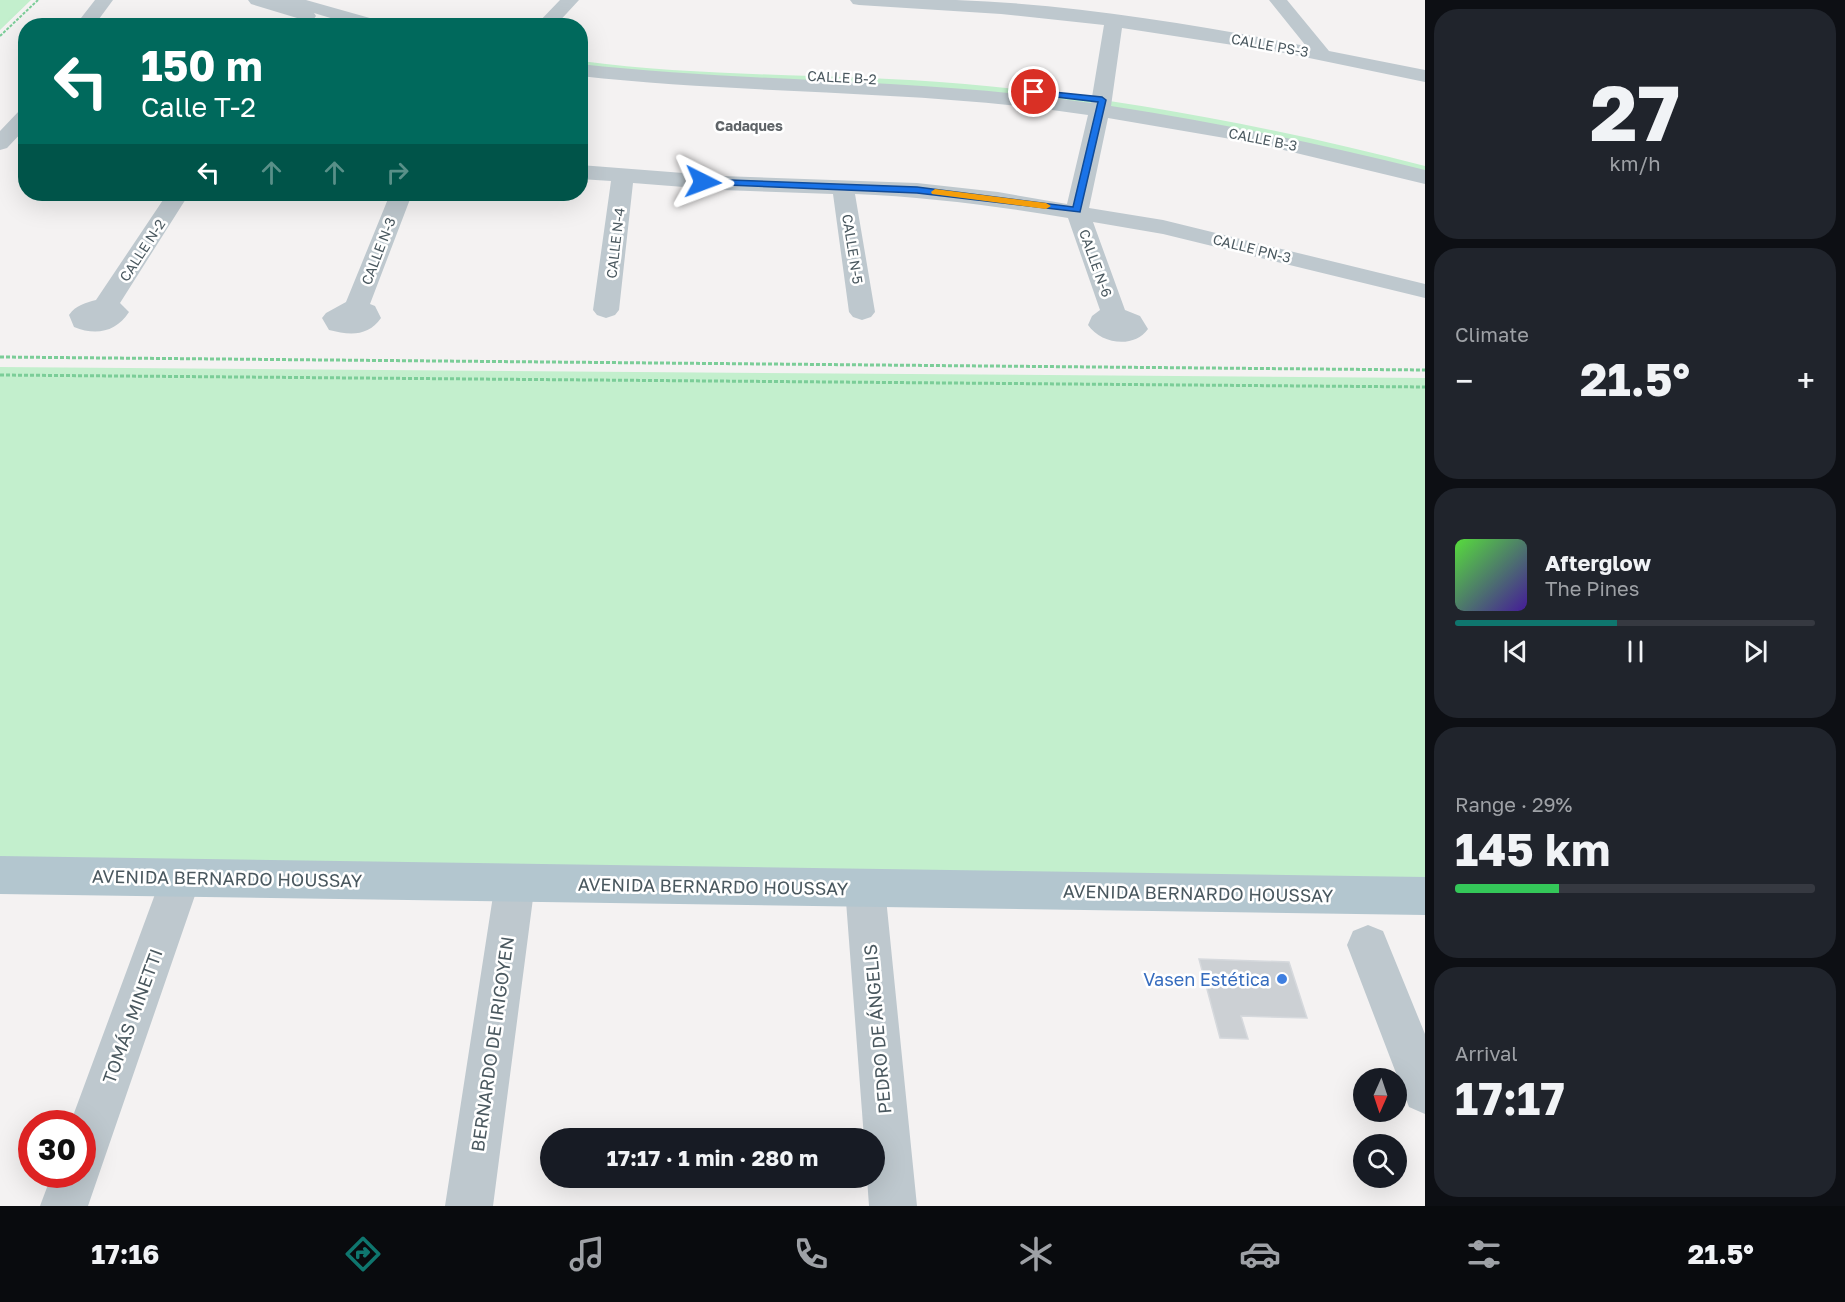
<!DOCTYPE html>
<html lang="en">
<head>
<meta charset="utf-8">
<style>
  body { margin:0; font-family:"Golos Text",sans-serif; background:#20242c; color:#f1f3f6; height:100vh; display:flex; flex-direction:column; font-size:22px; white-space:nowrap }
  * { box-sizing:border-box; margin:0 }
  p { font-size:20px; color:#9ea1a6 }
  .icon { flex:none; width:33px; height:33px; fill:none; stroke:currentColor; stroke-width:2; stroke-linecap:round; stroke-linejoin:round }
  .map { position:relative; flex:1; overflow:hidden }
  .panel { display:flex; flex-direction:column; gap:9px; padding:9px; background:#0d0f14; width:420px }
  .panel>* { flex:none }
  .guide { position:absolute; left:18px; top:18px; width:570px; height:183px; border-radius:24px; box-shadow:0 6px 24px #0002; background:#00695c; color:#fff; overflow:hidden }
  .needle { width:39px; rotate:183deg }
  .controls { position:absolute; left:1353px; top:1068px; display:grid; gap:12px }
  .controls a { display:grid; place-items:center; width:54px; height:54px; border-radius:50%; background:#171b24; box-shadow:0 6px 24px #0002; font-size:30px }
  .speed { position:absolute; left:18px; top:1110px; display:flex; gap:12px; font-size:30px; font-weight:700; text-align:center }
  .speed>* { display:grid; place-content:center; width:78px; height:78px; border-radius:50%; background:#171b24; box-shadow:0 6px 24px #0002; line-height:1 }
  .speed .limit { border:9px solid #d22; background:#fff; color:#111 }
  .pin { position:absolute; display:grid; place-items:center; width:51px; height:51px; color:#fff; margin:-26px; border:3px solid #fff; border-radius:50%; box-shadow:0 2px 6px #0007 }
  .me { position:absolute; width:66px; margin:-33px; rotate:93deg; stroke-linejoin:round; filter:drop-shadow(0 0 4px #0008) }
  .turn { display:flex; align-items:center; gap:21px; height:126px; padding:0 24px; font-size:27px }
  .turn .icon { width:78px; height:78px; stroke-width:2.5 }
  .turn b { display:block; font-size:42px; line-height:51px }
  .lanes { display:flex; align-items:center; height:57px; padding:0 24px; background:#0003; justify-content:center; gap:30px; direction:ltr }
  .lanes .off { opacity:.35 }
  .big { font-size:45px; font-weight:700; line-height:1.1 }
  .panel .card { flex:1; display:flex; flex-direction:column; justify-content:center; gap:9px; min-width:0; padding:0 21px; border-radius:24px; background:#20242c }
  .panel .dial { align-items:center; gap:0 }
  .dial b { font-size:78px; line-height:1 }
  .song { display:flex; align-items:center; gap:18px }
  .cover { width:72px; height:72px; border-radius:9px; background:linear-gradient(135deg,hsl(110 70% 55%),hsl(260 70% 35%)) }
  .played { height:6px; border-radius:3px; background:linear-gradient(90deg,#0f766e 45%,#363941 45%) }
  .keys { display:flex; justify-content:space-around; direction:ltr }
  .heat { display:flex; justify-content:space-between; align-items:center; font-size:33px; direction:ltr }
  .charge { height:9px; border-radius:4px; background:linear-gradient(90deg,#34c759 29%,#363941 0) }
  .trip { position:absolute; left:540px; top:1128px; width:345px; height:60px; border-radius:30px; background:#171b24; box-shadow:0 6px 24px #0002; font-weight:700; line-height:60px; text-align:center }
  .tab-bar { display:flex; height:96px; justify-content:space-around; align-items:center; background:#090b0e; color:#9ea1a6 }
  .tab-bar .icon { width:42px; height:42px }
  .tab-bar .current { color:#0f766e }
  .tab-bar b { font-size:27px; color:#f1f3f6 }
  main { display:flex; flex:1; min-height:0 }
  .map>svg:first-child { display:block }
  .green { fill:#c3efcd }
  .building { fill:#ccd0d4; stroke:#d6d9dd; stroke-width:1.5 }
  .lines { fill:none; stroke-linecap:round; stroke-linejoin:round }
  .path-far1 { stroke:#7bcd98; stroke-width:2; stroke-dasharray:3 1.5; stroke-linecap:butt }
  .path { stroke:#7bcd98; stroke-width:3; stroke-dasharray:4 2; stroke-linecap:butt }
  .minor { fill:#bec8ce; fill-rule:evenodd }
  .major { fill:#b3c6cf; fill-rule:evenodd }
  .route { fill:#1a73e8; stroke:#114b97; stroke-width:1.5 }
  .slow { fill:#f59e0b }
  .shop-dot { fill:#3f7fe0; stroke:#fff; stroke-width:2 }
  .labels { text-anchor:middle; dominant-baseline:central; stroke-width:5; stroke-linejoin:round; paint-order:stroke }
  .far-street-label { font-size:14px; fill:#4a585f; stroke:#fff }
  .far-neighbourhood-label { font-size:14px; font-weight:bold; fill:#5e6367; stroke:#fff }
  .near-street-label { font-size:18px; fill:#4a585f; stroke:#fff }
  .near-shop-label { font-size:18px; fill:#366cbe; stroke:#fff; text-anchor:end }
</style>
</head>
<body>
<main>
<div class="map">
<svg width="1425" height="1206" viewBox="0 0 1425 1206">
  <rect width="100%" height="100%" fill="#f4f2f2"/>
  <path class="green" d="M0,0H31L0,30Z
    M581,61C708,78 837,73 965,84C1121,98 1274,127 1425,166V177L1100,109L581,70Z
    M0,367L1425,378V896L0,875Z"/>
  <path class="building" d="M1199,959L1289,962L1307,1018L1241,1016L1248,1039L1220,1038Z"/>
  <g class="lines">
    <path class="path-far1" d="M0,36L38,0"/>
    <path class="path" d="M0,357L1425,370
      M0,375L1425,387"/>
    <path class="minor" d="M95,0H113L99,19L97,26H79L81,18Z
      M248,0H306L384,22L387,26H357L314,13L316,16L313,20L307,21L251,4Z
      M560,0H579L555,26H535Z
      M850,0C885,0 921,0 956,0C1072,4 1192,24 1306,46L1269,0H1287L1329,51L1425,70V82L1285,53L1122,28L1111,106C1217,122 1321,144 1425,170V184L1254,143L1108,118L1089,208L1163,220L1425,284V298L1163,234L1093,222L1125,310L1140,316L1148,329C1134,349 1101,344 1088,325L1092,316L1100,310L1068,218C997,206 927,197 855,194L875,312L871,317L862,320L853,317L849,312L833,194L722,190L633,183L619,310L615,315L606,318L597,315L593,310L611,181L580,179V165L722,176L917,183L998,192L1067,204L1088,115C920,89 750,95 580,76V64C751,83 922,78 1091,103L1104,25L1001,14L859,5L853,4Z
      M26,109V128L7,148L0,150V131L19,111Z
      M167,194H189L120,303L129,312C116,332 96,336 74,327L69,315C76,305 85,303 96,300Z
      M390,194H412L370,304L375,306L381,318C368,337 349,335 329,330L322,318L326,313L346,302Z
      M181,859L195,865L201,878L88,1206H40L52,1174H82V1124H70L161,878L167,865Z
      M515,864L529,870L535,883L493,1206H445L495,883L501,870Z
      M865,869L879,875L885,888L917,1206H869L867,1178H874V1138H864L845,888L851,875Z
      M1368,925L1383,931L1425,1034V1114L1409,1107L1347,945L1353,931Z"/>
    <path class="major" d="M0,856L1425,877V915L0,894Z"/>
  </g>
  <path class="route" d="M1034,90L1102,97L1106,100L1080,212L917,193L703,184L698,182L703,179L917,187L1073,207L1098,102L1031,94L1030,92Z"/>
  <path class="slow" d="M935,189L1046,203L1051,206L1046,209L932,194L931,192Z"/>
  <circle class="shop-dot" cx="1282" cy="979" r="6"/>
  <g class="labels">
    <g class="far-street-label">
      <text transform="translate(1270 45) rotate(10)">CALLE PS-3</text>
      <text transform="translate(842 77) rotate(3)">CALLE B-2</text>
      <text transform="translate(1263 139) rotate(11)">CALLE B-3</text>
      <text transform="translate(615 243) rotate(-83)">CALLE N-4</text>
      <text transform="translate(1252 248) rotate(14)">CALLE PN-3</text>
      <text transform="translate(853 249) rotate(81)">CALLE N-5</text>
      <text transform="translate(142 250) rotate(-57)">CALLE N-2</text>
      <text transform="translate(378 251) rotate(-69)">CALLE N-3</text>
      <text transform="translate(1096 263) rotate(70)">CALLE N-6</text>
    </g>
    <g class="far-neighbourhood-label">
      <text x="749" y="125">Cadaques</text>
    </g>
    <g class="near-street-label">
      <text transform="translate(227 878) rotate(1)">AVENIDA BERNARDO HOUSSAY</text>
      <text transform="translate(713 886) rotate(1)">AVENIDA BERNARDO HOUSSAY</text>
      <text transform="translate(1198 893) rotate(1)">AVENIDA BERNARDO HOUSSAY</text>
      <text transform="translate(132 1016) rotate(-70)">TOMÁS MINETTI</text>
      <text transform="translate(877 1029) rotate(-95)">PEDRO DE ÁNGELIS</text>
      <text transform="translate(492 1044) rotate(-82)">BERNARDO DE IRIGOYEN</text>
    </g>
    <g class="near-shop-label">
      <text x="1270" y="979">Vasen Estética</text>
    </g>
  </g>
</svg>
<div class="controls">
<a><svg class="needle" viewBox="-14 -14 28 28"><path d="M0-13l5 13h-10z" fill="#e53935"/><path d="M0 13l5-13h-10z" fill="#9ea1a6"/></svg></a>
<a><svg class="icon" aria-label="search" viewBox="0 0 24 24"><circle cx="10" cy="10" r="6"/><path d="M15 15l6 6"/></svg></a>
</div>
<div class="speed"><div class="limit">30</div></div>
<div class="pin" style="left:1034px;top:92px;background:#d93025"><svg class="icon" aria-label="arrive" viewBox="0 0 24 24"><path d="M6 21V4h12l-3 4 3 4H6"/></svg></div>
<svg class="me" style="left:703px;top:182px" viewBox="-20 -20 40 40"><path d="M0-17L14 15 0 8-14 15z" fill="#1a73e8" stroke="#fff" stroke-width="4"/></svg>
<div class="trip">17:17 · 1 min · 280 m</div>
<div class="guide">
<div class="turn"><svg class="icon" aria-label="left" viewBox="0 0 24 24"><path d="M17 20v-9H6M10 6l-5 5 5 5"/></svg><div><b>150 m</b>Calle T-2</div></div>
<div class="lanes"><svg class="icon" aria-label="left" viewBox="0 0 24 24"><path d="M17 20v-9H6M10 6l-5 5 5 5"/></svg><svg class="icon off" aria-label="ahead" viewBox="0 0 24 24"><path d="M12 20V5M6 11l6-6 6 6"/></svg><svg class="icon off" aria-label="ahead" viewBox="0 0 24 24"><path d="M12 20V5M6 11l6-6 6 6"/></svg><svg class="icon off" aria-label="right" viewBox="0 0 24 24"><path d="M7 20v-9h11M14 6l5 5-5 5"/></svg></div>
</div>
</div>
<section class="panel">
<div class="card dial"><b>27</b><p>km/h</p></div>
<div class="card"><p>Climate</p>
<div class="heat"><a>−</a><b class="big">21.5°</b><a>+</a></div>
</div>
<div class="card">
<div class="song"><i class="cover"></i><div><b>Afterglow</b><p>The Pines</p></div></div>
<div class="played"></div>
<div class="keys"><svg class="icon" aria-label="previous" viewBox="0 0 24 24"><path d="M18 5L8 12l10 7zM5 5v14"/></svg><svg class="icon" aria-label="pause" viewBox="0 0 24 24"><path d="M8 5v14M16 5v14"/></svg><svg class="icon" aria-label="next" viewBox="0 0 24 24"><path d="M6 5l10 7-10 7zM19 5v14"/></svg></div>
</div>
<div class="card"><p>Range · 29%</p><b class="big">145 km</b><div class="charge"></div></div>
<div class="card"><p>Arrival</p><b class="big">17:17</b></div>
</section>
</main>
<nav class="tab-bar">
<b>17:16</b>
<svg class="icon current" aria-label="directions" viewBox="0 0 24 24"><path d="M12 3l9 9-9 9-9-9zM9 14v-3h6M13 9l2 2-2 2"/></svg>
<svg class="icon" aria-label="music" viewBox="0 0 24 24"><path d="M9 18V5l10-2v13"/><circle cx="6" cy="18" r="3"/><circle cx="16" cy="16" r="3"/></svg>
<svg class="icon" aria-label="phone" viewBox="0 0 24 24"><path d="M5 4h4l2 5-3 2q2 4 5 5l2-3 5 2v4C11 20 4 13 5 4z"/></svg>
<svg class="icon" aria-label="climate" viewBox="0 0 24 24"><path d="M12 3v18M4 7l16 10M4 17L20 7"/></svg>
<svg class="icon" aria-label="car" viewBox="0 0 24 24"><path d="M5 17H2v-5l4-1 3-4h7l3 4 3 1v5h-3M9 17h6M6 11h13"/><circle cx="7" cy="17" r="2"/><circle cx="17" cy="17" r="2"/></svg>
<svg class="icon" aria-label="filters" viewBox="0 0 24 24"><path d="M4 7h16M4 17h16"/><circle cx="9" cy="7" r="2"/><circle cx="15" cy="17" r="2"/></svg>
<b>21.5°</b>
</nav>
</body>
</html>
